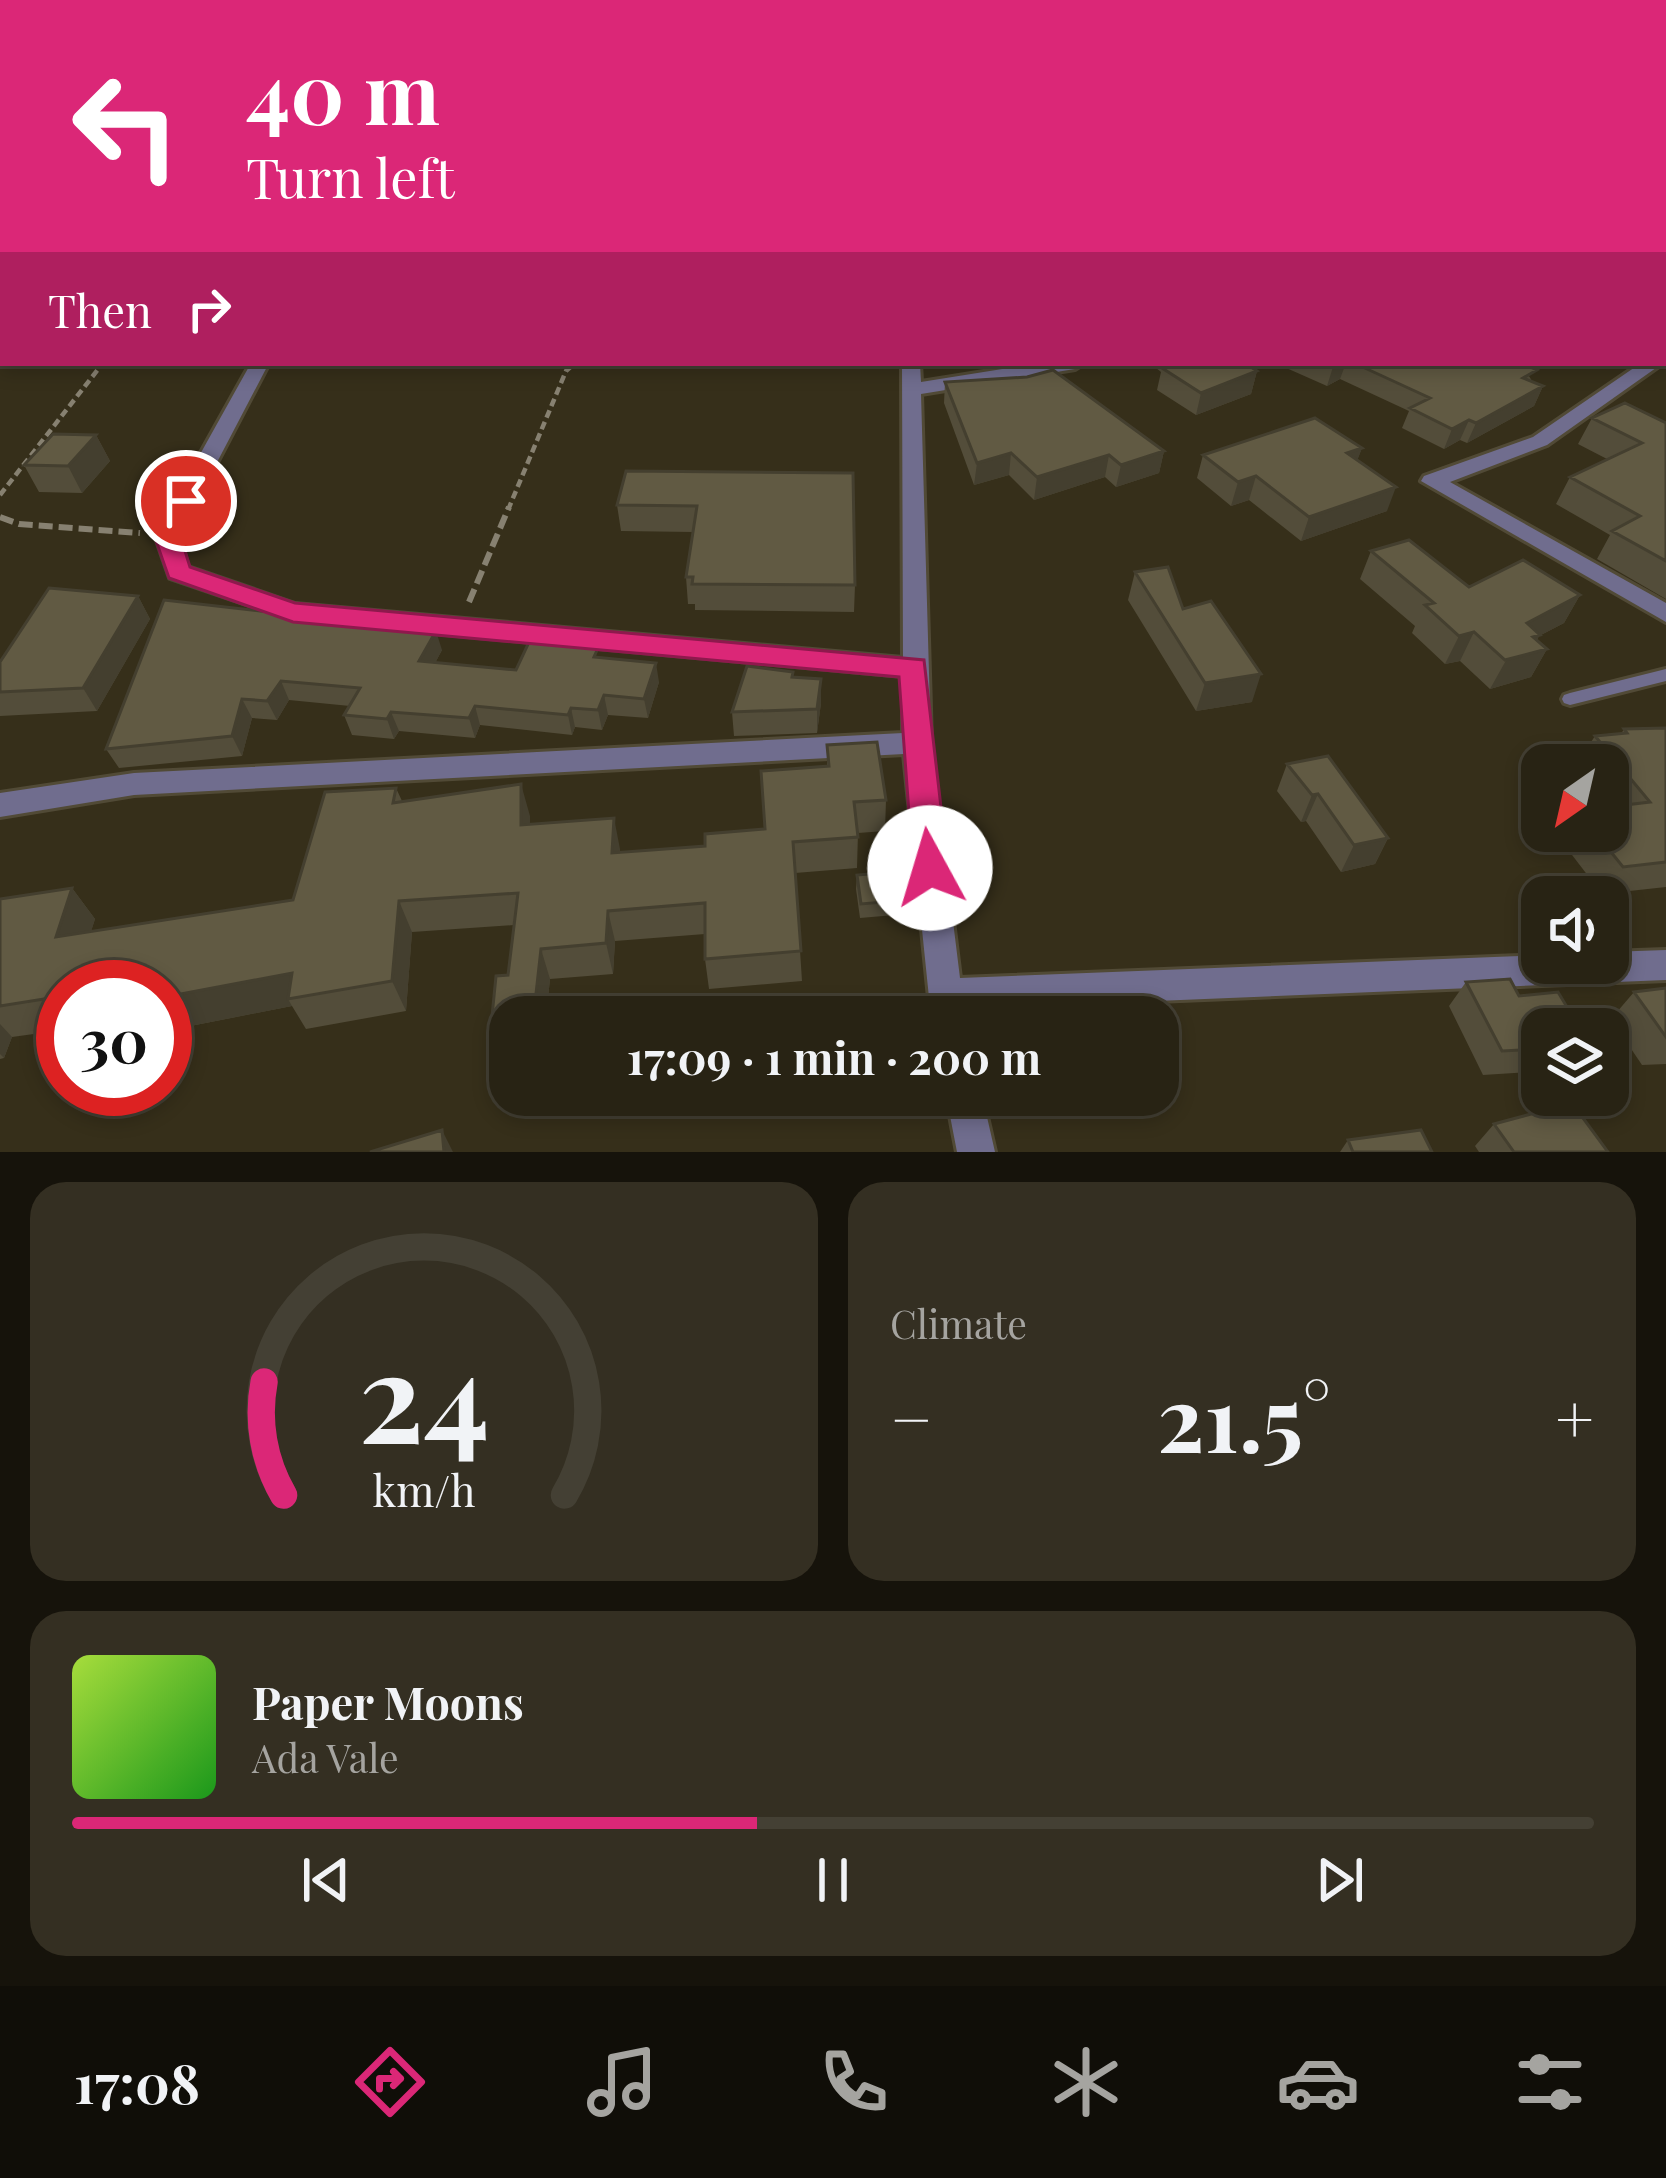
<!DOCTYPE html>
<html lang="en">
<head>
<meta charset="utf-8">
<style>
  body { margin:0; font-family:"Playfair Display",serif; background:#342f22; color:#f1f3f6; height:100vh; display:flex; flex-direction:column; font-size:45px; white-space:nowrap }
  * { box-sizing:border-box; margin:0 }
  p { font-size:39px; color:#a5a4a0 }
  .icon { flex:none; width:66px; height:66px; fill:none; stroke:currentColor; stroke-width:2; stroke-linecap:round; stroke-linejoin:round }
  .map { position:relative; height:1152px; overflow:hidden }
  .drawer { display:flex; flex-direction:column; gap:30px; padding:30px; background:#16130b; flex:1 }
  .drawer>* { flex:none }
  .hud { position:absolute; left:0px; top:0px; width:1668px; height:366px; box-shadow:0 6px 18px #0003,0 0 0 3px #444034; background:#db2777; color:#fff; overflow:hidden }
  .needle { width:78px; rotate:214deg }
  .fabs { position:absolute; left:1521px; top:744px; display:grid; gap:24px }
  .fabs a { display:grid; place-items:center; width:108px; height:108px; border-radius:24px; background:#282314; box-shadow:0 6px 18px #0003,0 0 0 3px #444034; font-size:60px }
  .speed { position:absolute; left:36px; top:960px; display:flex; gap:24px; font-size:60px; font-weight:700; text-align:center }
  .speed>* { display:grid; place-content:center; width:156px; height:156px; border-radius:50%; background:#282314; box-shadow:0 6px 18px #0003,0 0 0 3px #444034; line-height:1 }
  .speed .limit { border:18px solid #d22; background:#fff; color:#111 }
  .pin { position:absolute; display:grid; place-items:center; width:102px; height:102px; color:#fff; margin:-51px; border:6px solid #fff; border-radius:50%; box-shadow:0 3px 12px #0007 }
  .me { position:absolute; width:132px; margin:-66px; rotate:354deg; stroke-linejoin:round; filter:drop-shadow(0 0 9px #0008) }
  .turn { display:flex; align-items:center; gap:42px; height:252px; padding:0 48px; font-size:54px }
  .turn .icon { width:156px; height:156px; stroke-width:2.5 }
  .turn b { display:block; font-size:84px; line-height:102px }
  .then { display:flex; align-items:center; height:114px; padding:0 48px; background:#0003; gap:24px; font-size:45px }
  .big { font-size:90px; font-weight:700; line-height:1.1 }
  .drawer .widget { flex:1; display:flex; flex-direction:column; justify-content:center; gap:18px; min-width:0; padding:0 42px; border-radius:36px; background:#342f22 }
  .drawer .dial { align-items:center; gap:0 }
  .dial svg { height:312px; overflow:visible; fill:none; stroke:#444034; stroke-width:7; stroke-linecap:round; text-anchor:middle }
  .dial text { fill:#f1f3f6; stroke:none }
  .song { display:flex; align-items:center; gap:36px }
  .cover { width:144px; height:144px; border-radius:18px; background:linear-gradient(135deg,hsl(80 70% 55%),hsl(120 70% 35%)) }
  .played { height:12px; border-radius:6px; background:linear-gradient(90deg,#db2777 45%,#444034 45%) }
  .keys { display:flex; justify-content:space-around; direction:ltr }
  .heat { display:flex; justify-content:space-between; align-items:center; font-size:66px; direction:ltr }
  .drawer .tiles { flex:1; display:grid; gap:30px; grid-template-columns:1fr 1fr }
  .widget:last-child { grid-column:span 2 }
  .trip { position:absolute; left:489px; top:996px; width:690px; height:120px; border-radius:36px; background:#282314; box-shadow:0 6px 18px #0003,0 0 0 3px #444034; font-weight:700; line-height:120px; text-align:center }
  .tab-bar { display:flex; height:192px; justify-content:space-around; align-items:center; background:#100e08; color:#a5a4a0 }
  .tab-bar .icon { width:84px; height:84px }
  .tab-bar .current { color:#db2777 }
  .tab-bar b { font-size:54px; color:#f1f3f6 }
  .map>svg:first-child { display:block }
  .lines { fill:none; stroke-linecap:round; stroke-linejoin:round }
  .service-casing { stroke:#514a36; stroke-width:6 }
  .minor-casing { stroke:#514a36; stroke-width:6 }
  .path-far1 { stroke:#878171; stroke-width:4.5; stroke-dasharray:8 4.5; stroke-linecap:butt }
  .path { stroke:#878171; stroke-width:6; stroke-dasharray:14 6; stroke-linecap:butt }
  .service { fill:#706d8e; fill-rule:evenodd }
  .minor { fill:#706d8e; fill-rule:evenodd }
  .wall { fill:#534d3a }
  .shaded-wall { fill:#443f2f }
  .building { fill:#615a43; stroke:#443f2f; stroke-width:3 }
  .route { fill:#db2777; stroke:#8e194d; stroke-width:3 }
</style>
</head>
<body>
<div class="map">
<svg width="1666" height="1152" viewBox="0 0 1666 1152">
  <rect width="100%" height="100%" fill="#362f1a"/>
  <g class="lines">
    <defs>
      <path id="service" d="M1666,669V681L1570,705L1564,703L1562,699L1564,695L1570,693Z"/>
      <path id="minor" d="M1665,321H1666V331H1665Z
        M251,363H269L179,535L188,567L295,604L903,658L902,363H920L921,382L1040,363H1084L1075,369L921,394L931,743L960,978L1542,955V963H1608V952L1666,950V980L964,1009L965,1017H931L904,754L134,795L0,817V793L134,773L903,733V676L293,620L170,578L155,535Z
        M1641,363H1663L1547,445L1450,482L1666,603V622L1421,481L1424,476L1533,437Z
        M946,1095H982L995,1152H957Z"/>
    </defs>
    <use href="#service" class="service-casing"/>
    <use href="#minor" class="minor-casing"/>
    <path class="path-far1" d="M0,495L103,363
      M508,510L566,371L575,363"/>
    <path class="path" d="M0,517L19,524L140,533
      M469,602L509,507"/>
    <use href="#service" class="service"/>
    <use href="#minor" class="minor"/>
  </g>
  <path class="wall" d="M602,0H726L727,3H607Z
    M1150,363H1245L1257,371L1251,394L1196,415L1157,390L1161,372Z
    M1275,363H1521L1532,381L1543,386L1534,406L1467,443L1460,440L1444,449L1402,428L1409,411L1340,379L1327,386Z
    M945,382L1164,451L1159,473L1116,487L1105,477L1034,500L1009,475L974,485L944,403Z
    M1592,418L1666,423V599L1597,559L1610,535L1556,504L1570,477L1607,459L1578,444Z
    M96,435L110,461L82,493L39,492L24,465Z
    M1362,448L1357,460L1387,511L1301,541L1249,500L1231,506L1197,478L1203,455Z
    M626,471L855,585L854,612L695,610V604H688L686,577L693,532L621,531L617,505Z
    M1371,551L1469,587L1580,595L1564,623L1539,636L1537,640L1547,649L1531,677L1490,689L1460,661L1445,664L1412,633L1415,626L1360,579Z
    M1135,572L1183,609L1252,702L1196,711L1128,600Z
    M138,596L150,619L97,711L0,716V662Z
    M164,600L442,650L435,663L516,670L599,658L659,682L648,718L608,715L602,730L575,727L572,735L480,725L475,738L399,731L394,739L352,735L344,715L350,706L289,700L277,720L252,718L242,756L119,768L106,749Z
    M821,679V703L817,733L734,736L732,712Z
    M1666,728V887L1602,894L1559,838L1564,831H1608L1612,806L1608,802V765H1579L1577,763L1595,736L1621,734L1624,729Z
    M827,745L886,800L885,831L858,833L857,868L795,873L802,981L709,989L705,959V934L615,941L613,974L550,979L546,1017H510V1045L503,1046L492,1016L508,975L514,925L412,932L406,1011L306,1029L292,1006L165,1031V987H63V1030L12,1037L4,1058L0,1059V899L72,888L95,919L91,931L293,900L396,788L402,801L530,816V824L620,849V853L705,846L765,829L827,766Z
    M1287,764L1388,838L1375,864L1341,872L1306,821L1301,822L1277,791Z
    M857,875L896,901L895,915L860,918L856,889Z
    M1466,982L1519,996L1576,1022L1570,1029H1542V1057L1529,1072L1483,1075L1449,1006Z
    M1666,988V1064L1642,1065L1611,1019L1634,992Z
    M1494,1124L1608,1152H1479L1475,1146Z
    M1348,1140L1432,1152H1340Z"/>
  <path class="shaded-wall" d="M1340,363H1346L1340,379L1327,386L1333,367Z
    M1257,371L1251,394L1196,415L1201,393Z
    M1543,386L1534,406L1467,443L1476,423Z
    M1469,420L1460,440L1444,449L1452,429Z
    M96,435L110,461L82,493L68,466Z
    M1362,448L1353,472L1347,453Z
    M1164,451L1159,473L1116,487L1121,465Z
    M1011,453L1009,475L974,485L977,463Z
    M1109,455L1105,477L1034,500L1037,477Z
    M1256,476L1249,500L1231,506L1238,482Z
    M1396,487L1387,511L1301,541L1309,517Z
    M1580,595L1564,623L1539,636L1529,654L1547,649L1531,677L1490,689L1527,623Z
    M138,596L150,619L97,711L83,688Z
    M436,631L442,650L426,680L419,661Z
    M1474,632L1460,661L1445,664L1459,636Z
    M656,663L659,682L648,718L644,699Z
    M1261,674L1252,702L1196,711L1205,683Z
    M821,679V703L817,733V709Z
    M281,681L289,700L277,720L267,701Z
    M604,695L608,715L602,730L598,710Z
    M242,699L252,718L242,756L232,736Z
    M475,706L480,725L475,738L469,718Z
    M571,708L575,727L572,735L568,715Z
    M391,712L399,731L394,739L387,719Z
    M521,784L530,816V856L521,825Z
    M1318,794L1306,821L1301,822L1312,795Z
    M614,818L620,849L618,884L612,853Z
    M1388,838L1375,864L1341,872L1354,845Z
    M72,888L95,919L80,967L56,937Z
    M399,901L412,932L406,1011L392,981Z
    M608,911L615,941L613,974L606,943Z
    M541,949L550,979L546,1017H535L534,1012Z
    M292,973L288,999L292,1006L165,1031V997Z
    M0,1024L12,1037L4,1058L0,1054Z
    M442,1130L453,1152H444Z"/>
  <path class="building" d="M133,0H287L306,1L302,3H128Z
    M306,0H393L391,3H302Z
    M627,0H725V3H637Z
    M955,0H1666V250L1665,3H938L936,1Z
    M1174,363H1245L1257,371L1201,393L1162,368Z
    M1354,363H1521L1537,370L1523,378L1543,386L1476,423L1469,420L1452,429L1410,408L1430,398Z
    M1053,370L1164,451L1121,465L1109,455L1037,477L1011,453L977,463L945,382L1027,377Z
    M1625,403L1666,423V561L1612,531L1640,516L1570,477L1642,443L1592,418Z
    M1315,418L1362,448L1347,453L1396,487L1309,517L1256,476L1238,482L1203,455Z
    M53,434L96,435L68,466L24,465Z
    M626,471L853,473L855,585L692,584L693,577H686L697,506L617,505Z
    M1409,540L1469,587L1523,560L1580,595L1527,623L1540,635L1533,637L1547,649L1505,660L1474,632L1459,636L1425,605L1434,603L1371,551Z
    M1168,567L1183,609L1211,601L1261,674L1205,683L1135,572Z
    M49,588L138,596L83,688L0,692V662Z
    M164,600L436,631L419,661L516,670L529,642L598,648L594,657L656,663L644,699L604,695L598,710L571,708L568,715L475,706L469,718L391,712L387,719L344,715L360,688L281,681L267,701L242,699L232,736L106,749Z
    M747,666L793,672L792,677L821,679L817,709L732,712Z
    M1666,728V862L1623,867L1594,831H1608V807L1650,802L1595,736L1627,733L1624,729Z
    M877,742L886,800L854,802L858,837L793,842L801,951L705,959V903L608,911L606,943L541,949L534,1012L492,1016L496,976L508,975L518,893L399,901L392,981L288,999L292,973L165,997V987H63V996L0,1006V899L72,888L56,937L293,900L325,792L396,788L393,803L521,784V825L614,818L612,853L705,846V834L765,829L761,771L829,766L827,745Z
    M1328,756L1388,838L1354,845L1318,794L1312,795L1287,764Z
    M892,872L896,901L861,904L857,875Z
    M1510,979L1519,996L1558,992L1576,1022L1536,1026L1542,1037V1049L1502,1051L1466,982Z
    M1666,988V1037L1634,992Z
    M1572,1103L1608,1152H1514L1494,1124Z
    M442,1130L444,1152H370Z
    M1421,1130L1432,1152H1353L1348,1140Z"/>
  <path class="route" d="M186,493L199,501L180,535L190,567L295,603L924,660L948,868L943,879L930,883L918,879L913,868L899,677L293,622L169,578L154,535L177,495Z"/>
</svg>
<div class="fabs">
<a><svg class="needle" viewBox="-14 -14 28 28"><path d="M0-13l5 13h-10z" fill="#e53935"/><path d="M0 13l5-13h-10z" fill="#a5a4a0"/></svg></a>
<a><svg class="icon" aria-label="sound" viewBox="0 0 24 24"><path d="M4 9h4l5-4v14l-5-4H4zM17 9q2 3 0 6"/></svg></a>
<a><svg class="icon" aria-label="layers" viewBox="0 0 24 24"><path d="M12 4l9 5-9 5-9-5zM3 14l9 5 9-5"/></svg></a>
</div>
<div class="speed"><div class="limit">30</div></div>
<div class="pin" style="left:186px;top:501px;background:#d93025"><svg class="icon" aria-label="arrive" viewBox="0 0 24 24"><path d="M6 21V4h12l-3 4 3 4H6"/></svg></div>
<svg class="me" style="left:930px;top:868px" viewBox="-20 -20 40 40"><circle r="19" fill="#fff"/><path d="M0-13L10 11 0 6-10 11z" fill="#db2777"/></svg>
<div class="trip">17:09 · 1 min · 200 m</div>
<div class="hud">
<div class="turn"><svg class="icon" aria-label="left" viewBox="0 0 24 24"><path d="M17 20v-9H6M10 6l-5 5 5 5"/></svg><div><b>40 m</b>Turn left</div></div>
<div class="then">Then<svg class="icon" aria-label="right" viewBox="0 0 24 24"><path d="M7 20v-9h11M14 6l5 5-5 5"/></svg></div>
</div>
</div>
<section class="drawer">
<div class="tiles">
<div class="widget dial"><svg viewBox="0 0 100 80">
<path d="M14 69A42 42 0 1 1 86 69"/>
<path d="M14 69A42 42 0 0 1 9 40" stroke="#db2777"/>
<text x="50" y="56" font-size="32" font-weight="700">24</text>
<text x="50" y="72" font-size="11">km/h</text>
</svg></div>
<div class="widget"><p>Climate</p>
<div class="heat"><a>−</a><b class="big">21.5°</b><a>+</a></div>
</div>
<div class="widget">
<div class="song"><i class="cover"></i><div><b>Paper Moons</b><p>Ada Vale</p></div></div>
<div class="played"></div>
<div class="keys"><svg class="icon" aria-label="previous" viewBox="0 0 24 24"><path d="M18 5L8 12l10 7zM5 5v14"/></svg><svg class="icon" aria-label="pause" viewBox="0 0 24 24"><path d="M8 5v14M16 5v14"/></svg><svg class="icon" aria-label="next" viewBox="0 0 24 24"><path d="M6 5l10 7-10 7zM19 5v14"/></svg></div>
</div>
</div>
</section>
<nav class="tab-bar">
<b>17:08</b>
<svg class="icon current" aria-label="directions" viewBox="0 0 24 24"><path d="M12 3l9 9-9 9-9-9zM9 14v-3h6M13 9l2 2-2 2"/></svg>
<svg class="icon" aria-label="music" viewBox="0 0 24 24"><path d="M9 18V5l10-2v13"/><circle cx="6" cy="18" r="3"/><circle cx="16" cy="16" r="3"/></svg>
<svg class="icon" aria-label="phone" viewBox="0 0 24 24"><path d="M5 4h4l2 5-3 2q2 4 5 5l2-3 5 2v4C11 20 4 13 5 4z"/></svg>
<svg class="icon" aria-label="climate" viewBox="0 0 24 24"><path d="M12 3v18M4 7l16 10M4 17L20 7"/></svg>
<svg class="icon" aria-label="car" viewBox="0 0 24 24"><path d="M5 17H2v-5l4-1 3-4h7l3 4 3 1v5h-3M9 17h6M6 11h13"/><circle cx="7" cy="17" r="2"/><circle cx="17" cy="17" r="2"/></svg>
<svg class="icon" aria-label="filters" viewBox="0 0 24 24"><path d="M4 7h16M4 17h16"/><circle cx="9" cy="7" r="2"/><circle cx="15" cy="17" r="2"/></svg>
</nav>
</body>
</html>
